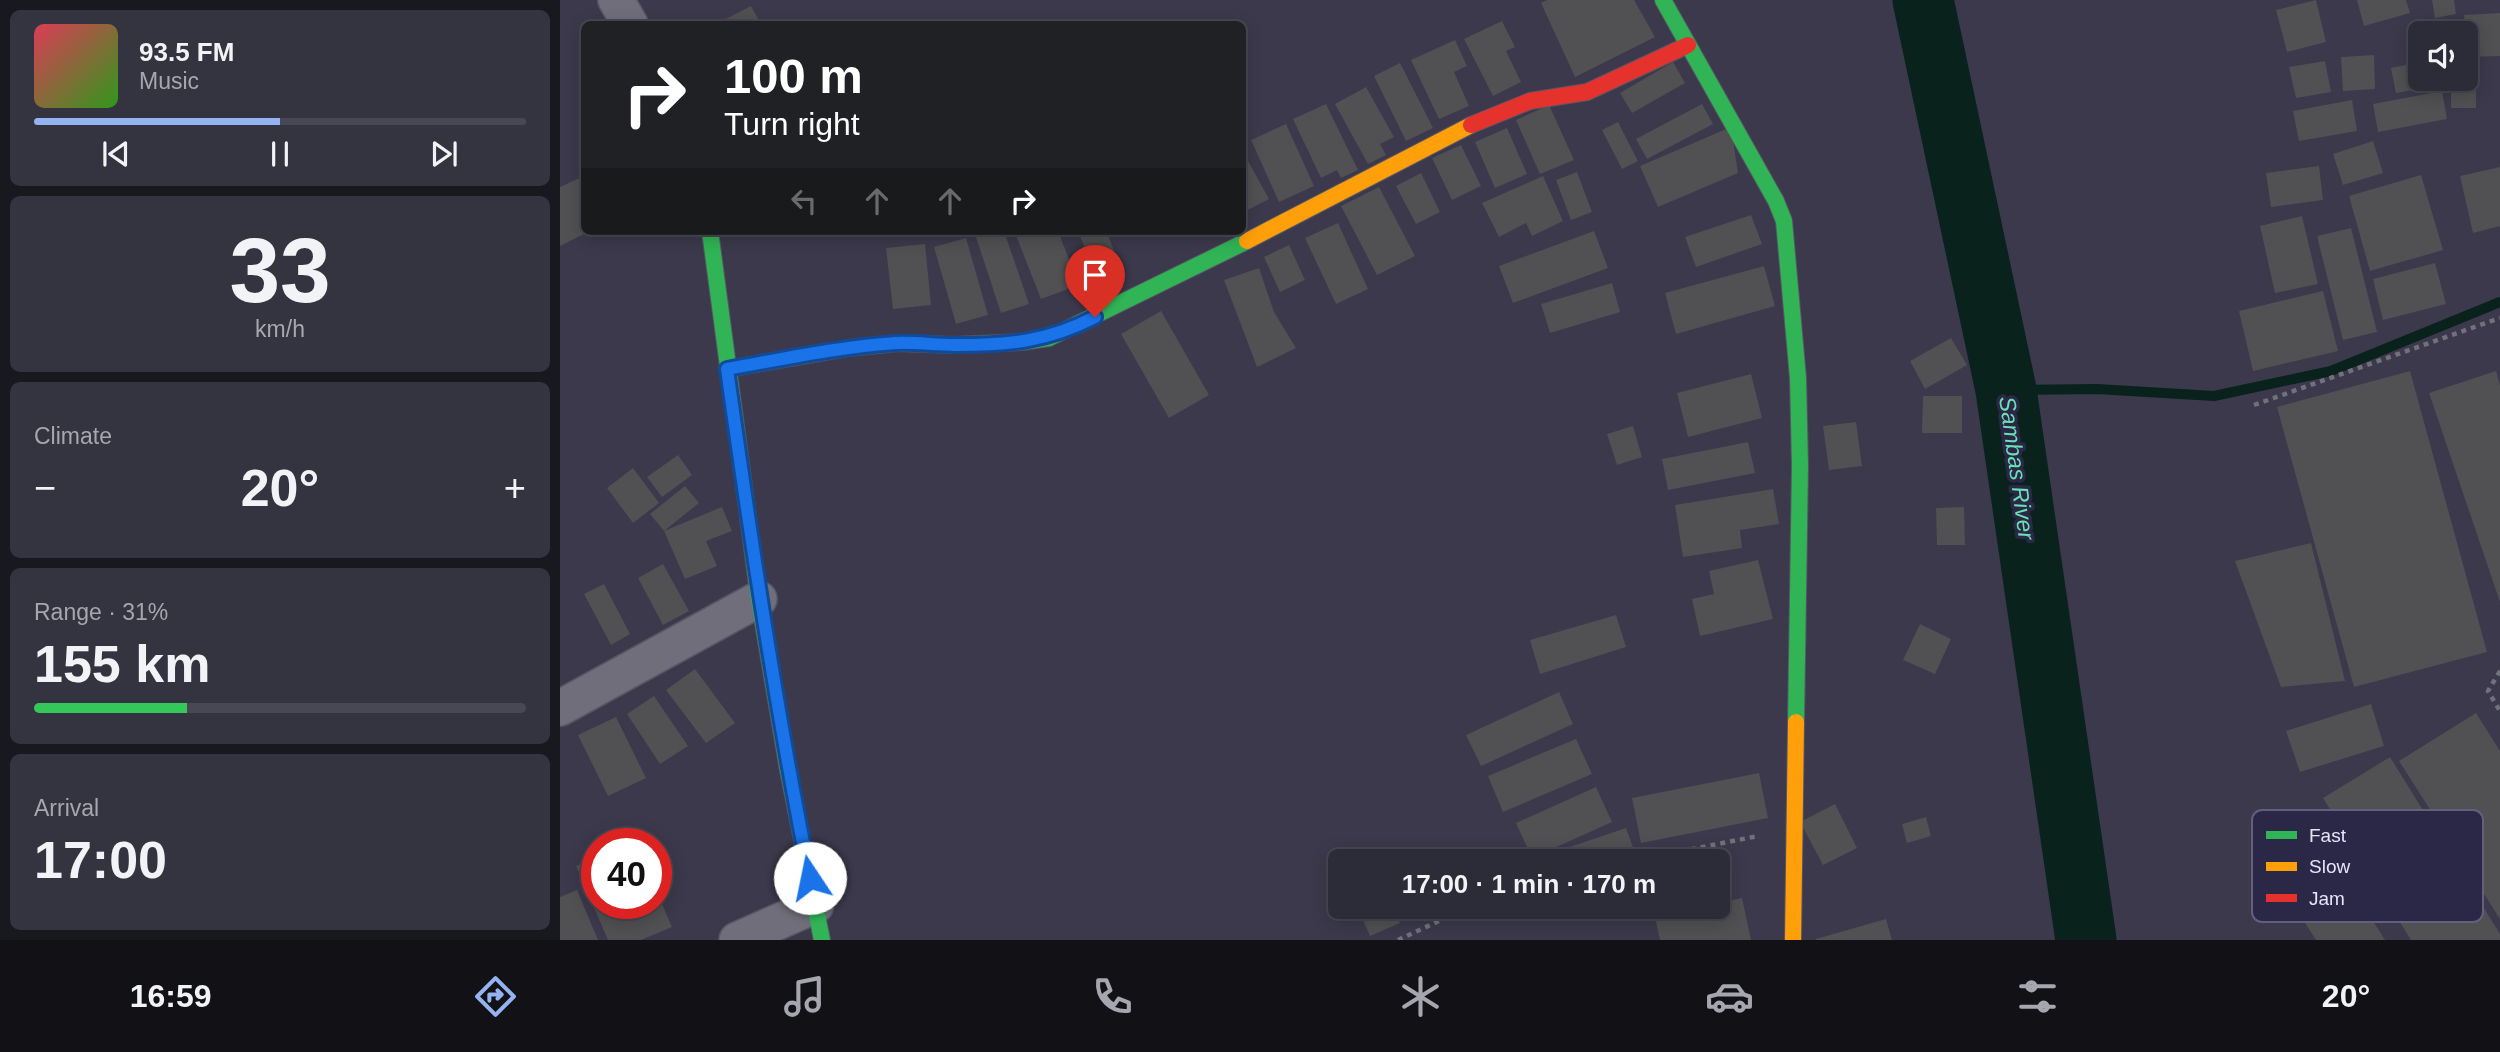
<!DOCTYPE html>
<html lang="en">
<head>
<meta charset="utf-8">
<style>
  body { margin:0; font-family:Helvetica,sans-serif; background:#343340; color:#f1f3f6; height:100vh; display:flex; flex-direction:column; font-size:26px; white-space:nowrap }
  * { box-sizing:border-box; margin:0 }
  p { font-size:23px; color:#a6a7ae }
  .icon { flex:none; width:38px; height:38px; fill:none; stroke:currentColor; stroke-width:2; stroke-linecap:round; stroke-linejoin:round }
  .map { position:relative; flex:1; overflow:hidden }
  .details { display:flex; flex-direction:column; gap:10px; padding:10px; background:#18181f; width:560px }
  .details>* { flex:none }
  .hud { position:absolute; left:21px; top:21px; width:665px; height:214px; border-radius:10px; box-shadow:0 4px 18px #0003,0 0 0 2px #484753; background:#202124; color:#fff; overflow:hidden }
  .buttons { position:absolute; left:1848px; top:21px; display:grid; gap:14px }
  .buttons a { display:grid; place-items:center; width:70px; height:70px; border-radius:10px; background:#2c2b38; box-shadow:0 4px 18px #0003,0 0 0 2px #484753; font-size:35px }
  .speed { position:absolute; left:21px; top:828px; display:flex; gap:14px; font-size:35px; font-weight:700; text-align:center }
  .speed>* { display:grid; place-content:center; width:91px; height:91px; border-radius:50%; background:#2c2b38; box-shadow:0 4px 18px #0003,0 0 0 2px #484753; line-height:1 }
  .speed .limit { border:10px solid #d22; background:#fff; color:#111 }
  .pin { position:absolute; display:grid; place-items:center; width:60px; height:60px; color:#fff; margin:-72px -30px; border-radius:50% 50% 50% 0; rotate:-45deg; box-shadow:0 0 7px #0007 }
  .pin .icon { rotate:45deg }
  .me { position:absolute; width:77px; margin:-38px; rotate:349deg; stroke-linejoin:round; filter:drop-shadow(0 0 5px #0008) }
  .turn { display:flex; align-items:center; gap:24px; height:147px; padding:0 28px; font-size:32px }
  .turn .icon { width:91px; height:91px; stroke-width:2.5 }
  .turn b { display:block; font-size:49px; line-height:60px }
  .lanes { display:flex; align-items:center; height:66px; padding:0 28px; background:#0003; justify-content:center; gap:35px; direction:ltr }
  .lanes .off { opacity:.35 }
  .big { font-size:52px; font-weight:800; line-height:1.1 }
  .details .widget { flex:1; display:flex; flex-direction:column; justify-content:center; gap:10px; min-width:0; padding:0 24px; border-radius:10px; background:#343340 }
  .details .dial { align-items:center; gap:0 }
  .dial b { font-size:91px; line-height:1 }
  .song { display:flex; align-items:center; gap:21px }
  .cover { width:84px; height:84px; border-radius:10px; background:linear-gradient(135deg,hsl(350 70% 55%),hsl(110 70% 35%)) }
  .played { height:7px; border-radius:4px; background:linear-gradient(90deg,#95b2f1 50%,#484753 50%) }
  .keys { display:flex; justify-content:space-around; direction:ltr }
  .heat { display:flex; justify-content:space-between; align-items:center; font-size:38px; direction:ltr }
  .charge { height:10px; border-radius:5px; background:linear-gradient(90deg,#34c759 31%,#484753 0) }
  .trip { position:absolute; left:768px; top:849px; width:402px; height:70px; border-radius:10px; background:#2c2b38; box-shadow:0 4px 18px #0003,0 0 0 2px #484753; font-weight:800; line-height:70px; text-align:center }
  .tabs { display:flex; height:112px; justify-content:space-around; align-items:center; background:#121116; color:#a6a7ae }
  .tabs .icon { width:49px; height:49px }
  .tabs .active { color:#95b2f1 }
  .tabs b { font-size:32px; color:#f1f3f6 }
  main { display:flex; flex:1; min-height:0 }
  .map>svg:first-child { display:block }
  .lines { fill:none; stroke-linecap:round; stroke-linejoin:round }
  .stream { stroke:#09221b; stroke-width:10 }
  .river { stroke:#09221b; stroke-width:61 }
  .building { fill:#515052 }
  .street-casing { stroke:#575665; stroke-width:38 }
  .fast-casing { stroke:#575665; stroke-width:18 }
  .slow-casing { stroke:#575665; stroke-width:18 }
  .jam-casing { stroke:#575665; stroke-width:18 }
  .path { stroke:#71717c; stroke-width:4.5; stroke-dasharray:5 5; stroke-linecap:butt }
  .street { stroke:#6f6e7a; stroke-width:35 }
  .fast { stroke:#30b455; stroke-width:16 }
  .slow { stroke:#ff9f0a; stroke-width:16 }
  .jam { stroke:#e5322d; stroke-width:16 }
  .route-casing { stroke:#114b97; stroke-width:18 }
  .route { stroke:#1a73e8; stroke-width:12 }
  .labels { text-anchor:middle; dominant-baseline:central; stroke-width:7; stroke-linejoin:round; paint-order:stroke }
  .water-label { font-size:23px; font-style:italic; fill:#69e1b4; stroke:#2b2847 }
  .key { fill:#2b2847; stroke:#62607c; stroke-width:2 }
  .key-label { font-size:19px; fill:#e4e4f8 }
</style>
</head>
<body>
<main>
<section class="details">
<div class="widget">
<div class="song"><i class="cover"></i><div><b>93.5 FM</b><p>Music</p></div></div>
<div class="played"></div>
<div class="keys"><svg class="icon" aria-label="previous" viewBox="0 0 24 24"><path d="M18 5L8 12l10 7zM5 5v14"/></svg><svg class="icon" aria-label="pause" viewBox="0 0 24 24"><path d="M8 5v14M16 5v14"/></svg><svg class="icon" aria-label="next" viewBox="0 0 24 24"><path d="M6 5l10 7-10 7zM19 5v14"/></svg></div>
</div>
<div class="widget dial"><b>33</b><p>km/h</p></div>
<div class="widget"><p>Climate</p>
<div class="heat"><a>−</a><b class="big">20°</b><a>+</a></div>
</div>
<div class="widget"><p>Range · 31%</p><b class="big">155 km</b><div class="charge"></div></div>
<div class="widget"><p>Arrival</p><b class="big">17:00</b></div>
</section>
<div class="map">
<svg width="1940" height="940" viewBox="0 0 1940 940">
  <rect width="100%" height="100%" fill="#3b394b"/>
  <g class="lines">
    <path class="stream" d="M1446,390L1537,389L1654,396L1771,371L1940,302"/>
    <path class="river" d="M1363,0L1446,390L1526,940"/>
  </g>
  <path class="building" d="M987,0H1074L1095,37L1015,77L981,3Z
    M1756,0L1766,42L1727,52L1716,10Z
    M1797,0H1846L1850,13L1804,26Z
    M1872,0H1894L1896,14L1875,18Z
    M191,6L201,24H156Z
    M1940,13V56L1907,57L1904,15Z
    M942,21L955,47L946,51L961,82L933,96L904,39Z
    M895,40L907,66L894,72L909,106L879,119L851,60Z
    M1814,55L1815,89L1783,91L1781,57Z
    M1765,61L1771,92L1736,98L1729,67Z
    M1113,62L1125,83L1072,113L1060,93Z
    M1860,62V79H1886L1887,84L1836,93L1831,68Z
    M840,63L873,128L846,141L814,76Z
    M1906,63H1916V108H1891V79H1906Z
    M806,87L834,137L820,144L826,155L808,164L775,104Z
    M1882,91L1887,119L1818,132L1813,104Z
    M1792,100L1797,131L1739,141L1733,111Z
    M766,104L798,170L781,178L777,170L761,178L733,119Z
    M1142,104L1153,124L1087,159L1076,139Z
    M989,105L1014,160L980,174L956,120Z
    M1058,122L1078,161L1062,169L1042,130Z
    M726,124L754,186L719,202L691,140Z
    M1171,127L1178,173L1098,207L1080,166Z
    M947,128L967,174L935,188L915,142Z
    M1813,141L1823,173L1783,185L1773,154Z
    M901,145L921,186L892,200L872,158Z
    M682,150L709,199L682,213Z
    M1759,166L1763,200L1711,207L1706,173Z
    M1940,167V226L1913,233L1900,176Z
    M1017,172L1032,212L1011,220L996,180Z
    M861,173L880,212L856,224L836,186Z
    M1861,175L1883,250L1810,271L1789,196Z
    M24,176V231H30L0,246V187Z
    M983,176L1003,221L972,236L966,223L939,237L922,203Z
    M819,187L855,256L817,275L781,206Z
    M1191,215L1202,244L1136,267L1125,237Z
    M1742,216L1758,284L1715,293L1700,226Z
    M778,223L808,289L776,304L745,238Z
    M1791,228L1817,332L1783,340L1757,236Z
    M414,231H444L469,304L441,313Z
    M461,231H498L519,285L481,299L455,233Z
    M518,231H546L561,267L537,277Z
    M1034,231L1048,268L953,303L939,266Z
    M406,238L428,315L396,324L374,247Z
    M365,244L371,305L333,309L326,248Z
    M729,245L745,280L720,292L704,257Z
    M1875,263L1886,304L1823,320L1813,279Z
    M1204,266L1215,306L1116,334L1105,293Z
    M699,268L714,312L736,348L697,367L664,280Z
    M1052,283L1060,312L990,333L981,304Z
    M1763,291L1778,351L1693,371L1679,311Z
    M601,311L649,395L609,418L561,334Z
    M1391,338L1407,365L1365,389L1350,361Z
    M1850,371L1927,652L1794,687L1717,407Z
    M1936,371L1940,385V602L1869,393Z
    M1191,374L1202,418L1128,437L1117,393Z
    M1363,396H1402V433H1362Z
    M1296,422L1302,466L1269,470L1263,426Z
    M1073,426L1082,457L1057,465L1047,434Z
    M1188,442L1195,473L1108,490L1102,459Z
    M118,455L132,475L102,497L87,477Z
    M73,468L99,503L73,523L47,488Z
    M125,486L139,503L104,531L90,514Z
    M1213,489L1219,524L1180,530L1182,548L1123,557L1115,505Z
    M162,507L172,531L146,541L157,566L125,579L104,531Z
    M1404,507L1405,545H1377L1376,508Z
    M1751,543L1785,681L1721,687L1675,561Z
    M1198,560L1213,619L1140,636L1132,599L1154,594L1149,571Z
    M103,564L129,611L103,625L78,578Z
    M44,584L70,634L51,645L24,594Z
    M1056,615L1066,647L980,674L970,640Z
    M1360,624L1391,639L1375,674L1343,660Z
    M135,669L175,723L146,743L106,690Z
    M999,692L1013,724L921,766L906,735Z
    M94,696L128,746L100,764L67,714Z
    M1811,704L1824,746L1740,772L1726,731Z
    M1916,713L1940,751V919L1839,761Z
    M56,717L86,778L48,796L18,735Z
    M1016,739L1032,774L943,812L928,776Z
    M1830,757L1940,934V940H1851L1763,798Z
    M1199,773L1208,818L1081,843L1072,798Z
    M1036,787L1052,822L972,858L956,823Z
    M1275,804L1297,848L1263,865L1240,822Z
    M1366,817L1371,836L1347,843L1342,824Z
    M1066,828L1075,853L1051,861H968Z
    M1765,845L1825,940H1756L1715,876Z
    M37,857V903H96V890L112,927L81,940H48L16,866Z
    M17,890L38,940H0V897Z
    M1182,898L1191,940H1100L1095,917L1144,906H1158V903Z
    M797,906H832L840,923L810,936Z
    M1014,906H1054L1055,907L1019,919Z
    M1326,919L1332,940H1256V939Z"/>
  <g class="lines">
    <defs>
      <path id="street" d="M56,0L70,24
        M0,708L199,599
        M177,940L256,905"/>
      <path id="fast" d="M1103,0L1216,201L1224,221L1238,378L1240,466L1236,722
        M150,231L199,599L228,770L262,940
        M167,369L289,348L338,343L394,345L462,342L489,338L687,241"/>
      <path id="slow" d="M687,241L911,125
        M1233,940L1236,722"/>
      <path id="jam" d="M911,125L970,101L1027,92L1128,45"/>
    </defs>
    <use href="#street" class="street-casing"/>
    <use href="#fast" class="fast-casing"/>
    <use href="#slow" class="slow-casing"/>
    <use href="#jam" class="jam-casing"/>
    <path class="path" d="M1694,405L1940,318
      M1940,671L1928,691L1940,711
      M1072,861L1198,836
      M838,940L881,920L924,906"/>
    <use href="#street" class="street"/>
    <use href="#fast" class="fast"/>
    <use href="#slow" class="slow"/>
    <use href="#jam" class="jam"/>
  </g>
  <g class="lines">
    <defs>
      <path id="route" d="M250,878C216,709 191,540 167,369C223,359 279,347 336,343C355,342 375,345 395,345C448,345 487,342 535,317"/>
    </defs>
    <use href="#route" class="route-casing"/>
    <use href="#route" class="route"/>
  </g>
  <g class="labels">
    <g class="water-label">
      <text transform="translate(1457 468) rotate(82)">Sambas River</text>
    </g>
  </g>
  <rect x="1692" y="810" width="231" height="112" rx="10" class="key"/>
  <rect x="1706" y="831" width="31" height="8" fill="#30b455"/>
  <rect x="1706" y="862" width="31" height="9" fill="#ff9f0a"/>
  <rect x="1706" y="894" width="31" height="8" fill="#e5322d"/>
  <g class="key-label">
    <text x="1749" y="842">Fast</text>
    <text x="1749" y="873">Slow</text>
    <text x="1749" y="905">Jam</text>
  </g>
</svg>
<div class="buttons">
<a><svg class="icon" aria-label="sound" viewBox="0 0 24 24"><path d="M4 9h4l5-4v14l-5-4H4zM17 9q2 3 0 6"/></svg></a>
</div>
<div class="speed"><div class="limit">40</div></div>
<div class="pin" style="left:535px;top:317px;background:#d93025"><svg class="icon" aria-label="arrive" viewBox="0 0 24 24"><path d="M6 21V4h12l-3 4 3 4H6"/></svg></div>
<svg class="me" style="left:250px;top:878px" viewBox="-20 -20 40 40"><circle r="19" fill="#fff"/><path d="M0-13L10 11 0 6-10 11z" fill="#1a73e8"/></svg>
<div class="trip">17:00 · 1 min · 170 m</div>
<div class="hud">
<div class="turn"><svg class="icon" aria-label="right" viewBox="0 0 24 24"><path d="M7 20v-9h11M14 6l5 5-5 5"/></svg><div><b>100 m</b>Turn right</div></div>
<div class="lanes"><svg class="icon off" aria-label="left" viewBox="0 0 24 24"><path d="M17 20v-9H6M10 6l-5 5 5 5"/></svg><svg class="icon off" aria-label="ahead" viewBox="0 0 24 24"><path d="M12 20V5M6 11l6-6 6 6"/></svg><svg class="icon off" aria-label="ahead" viewBox="0 0 24 24"><path d="M12 20V5M6 11l6-6 6 6"/></svg><svg class="icon" aria-label="right" viewBox="0 0 24 24"><path d="M7 20v-9h11M14 6l5 5-5 5"/></svg></div>
</div>
</div>
</main>
<nav class="tabs">
<b>16:59</b>
<svg class="icon active" aria-label="directions" viewBox="0 0 24 24"><path d="M12 3l9 9-9 9-9-9zM9 14v-3h6M13 9l2 2-2 2"/></svg>
<svg class="icon" aria-label="music" viewBox="0 0 24 24"><path d="M9 18V5l10-2v13"/><circle cx="6" cy="18" r="3"/><circle cx="16" cy="16" r="3"/></svg>
<svg class="icon" aria-label="phone" viewBox="0 0 24 24"><path d="M5 4h4l2 5-3 2q2 4 5 5l2-3 5 2v4C11 20 4 13 5 4z"/></svg>
<svg class="icon" aria-label="climate" viewBox="0 0 24 24"><path d="M12 3v18M4 7l16 10M4 17L20 7"/></svg>
<svg class="icon" aria-label="car" viewBox="0 0 24 24"><path d="M5 17H2v-5l4-1 3-4h7l3 4 3 1v5h-3M9 17h6M6 11h13"/><circle cx="7" cy="17" r="2"/><circle cx="17" cy="17" r="2"/></svg>
<svg class="icon" aria-label="filters" viewBox="0 0 24 24"><path d="M4 7h16M4 17h16"/><circle cx="9" cy="7" r="2"/><circle cx="15" cy="17" r="2"/></svg>
<b>20°</b>
</nav>
</body>
</html>
